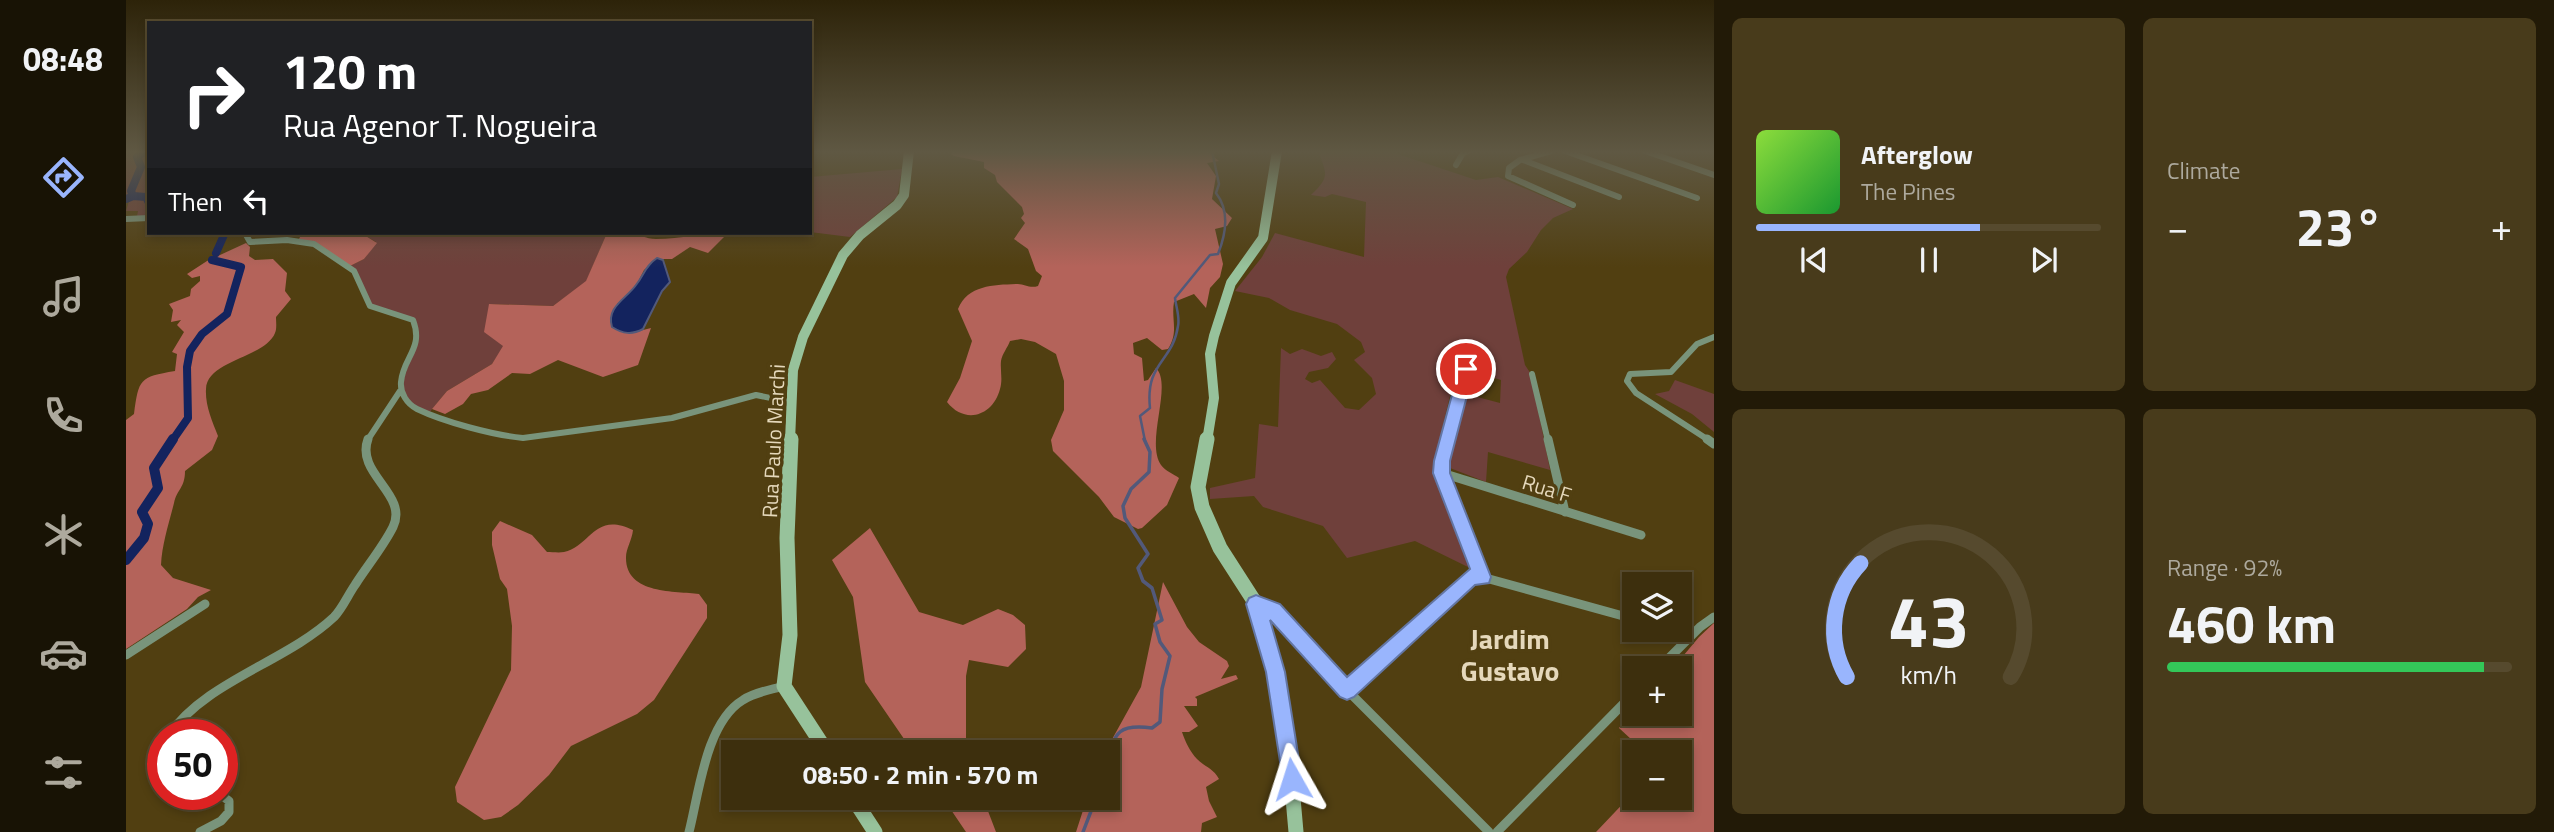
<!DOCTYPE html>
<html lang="en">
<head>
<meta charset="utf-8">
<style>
  body { margin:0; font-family:"Titillium Web",sans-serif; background:#483b1b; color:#f1f3f6; height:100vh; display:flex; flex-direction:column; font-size:26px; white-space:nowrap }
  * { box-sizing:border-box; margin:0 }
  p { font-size:23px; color:#ada99d }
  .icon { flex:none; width:38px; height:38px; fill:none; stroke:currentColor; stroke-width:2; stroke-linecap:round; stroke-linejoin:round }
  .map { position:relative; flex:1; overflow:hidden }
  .panel { display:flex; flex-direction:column; gap:18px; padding:18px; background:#221a07; width:840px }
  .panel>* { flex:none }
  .guide { position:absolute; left:21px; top:21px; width:665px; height:214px; border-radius:0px; box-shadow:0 4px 10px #0003,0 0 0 2px #564a2e; background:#202124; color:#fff; overflow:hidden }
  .controls { position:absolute; left:1496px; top:572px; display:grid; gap:14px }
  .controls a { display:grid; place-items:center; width:70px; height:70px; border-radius:0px; background:#3d2f0d; box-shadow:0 4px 10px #0003,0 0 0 2px #564a2e; font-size:35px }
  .speed { position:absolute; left:21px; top:719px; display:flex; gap:14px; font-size:35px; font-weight:700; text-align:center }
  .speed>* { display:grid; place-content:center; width:91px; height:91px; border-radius:50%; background:#3d2f0d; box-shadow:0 4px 10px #0003,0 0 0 2px #564a2e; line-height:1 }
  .speed .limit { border:10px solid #d22; background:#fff; color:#111 }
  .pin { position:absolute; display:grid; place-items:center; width:60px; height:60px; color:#fff; margin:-30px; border:4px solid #fff; border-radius:50%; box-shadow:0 2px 7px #0007 }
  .me { position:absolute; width:77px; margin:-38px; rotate:354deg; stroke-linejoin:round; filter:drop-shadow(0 0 5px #0008) }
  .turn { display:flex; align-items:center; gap:24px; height:147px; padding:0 21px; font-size:32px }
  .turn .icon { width:91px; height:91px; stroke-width:2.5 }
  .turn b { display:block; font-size:49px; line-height:60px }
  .then { display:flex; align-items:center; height:66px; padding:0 21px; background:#0003; gap:14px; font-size:26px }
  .big { font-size:52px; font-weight:700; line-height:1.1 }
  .panel .widget { flex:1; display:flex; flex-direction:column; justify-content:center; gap:10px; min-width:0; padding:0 24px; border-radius:10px; background:#483b1b }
  .panel .dial { align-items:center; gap:0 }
  .dial svg { height:182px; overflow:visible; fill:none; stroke:#564a2e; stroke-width:7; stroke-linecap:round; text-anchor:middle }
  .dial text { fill:#f1f3f6; stroke:none }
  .song { display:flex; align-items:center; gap:21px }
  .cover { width:84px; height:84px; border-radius:10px; background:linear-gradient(135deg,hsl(90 70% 55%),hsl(130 70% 35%)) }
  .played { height:7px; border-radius:4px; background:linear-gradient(90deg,#99b5fd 65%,#564a2e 65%) }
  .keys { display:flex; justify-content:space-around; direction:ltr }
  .heat { display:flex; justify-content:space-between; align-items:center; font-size:38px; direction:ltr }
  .charge { height:10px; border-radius:5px; background:linear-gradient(90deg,#34c759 92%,#564a2e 0) }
  .panel .tiles { flex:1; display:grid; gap:18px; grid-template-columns:repeat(2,1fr) }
  .trip { position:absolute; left:595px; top:740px; width:399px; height:70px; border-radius:0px; background:#3d2f0d; box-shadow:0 4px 10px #0003,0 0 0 2px #564a2e; font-weight:700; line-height:70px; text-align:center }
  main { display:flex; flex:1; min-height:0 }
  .tab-bar { display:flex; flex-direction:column; width:126px; justify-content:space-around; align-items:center; background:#181305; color:#ada99d }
  .tab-bar .icon { width:49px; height:49px }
  .tab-bar .on { color:#99b5fd }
  .tab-bar b { font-size:32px; color:#f1f3f6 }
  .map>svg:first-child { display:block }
  .green { fill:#6f403b }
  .forest { fill:#b4635a }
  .water { fill:#13235e; stroke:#52597a; stroke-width:2 }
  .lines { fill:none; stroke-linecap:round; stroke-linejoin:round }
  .stream-far1 { stroke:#52597a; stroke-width:2.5 }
  .stream { stroke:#52597a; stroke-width:3.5 }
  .canal-far1 { stroke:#13235e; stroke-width:8 }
  .canal { stroke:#13235e; stroke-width:10 }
  .street-far1 { stroke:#79947b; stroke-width:6 }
  .street { stroke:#79947b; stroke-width:9 }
  .secondary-far1 { stroke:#97c29b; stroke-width:10 }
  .secondary { stroke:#97c29b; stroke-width:15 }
  .route { fill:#99b5fd; stroke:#6376a4; stroke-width:2 }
  .labels { text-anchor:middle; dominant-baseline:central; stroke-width:7; stroke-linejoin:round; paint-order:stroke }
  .street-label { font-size:21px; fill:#e5d8bb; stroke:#513f11 }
  .near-quarter-label { font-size:28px; font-weight:bold; fill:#e5d8bb; stroke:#513f11 }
</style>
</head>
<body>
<main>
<nav class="tab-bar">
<b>08:48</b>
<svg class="icon on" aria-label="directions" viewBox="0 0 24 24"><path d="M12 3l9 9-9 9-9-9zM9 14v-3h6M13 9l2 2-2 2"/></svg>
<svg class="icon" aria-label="music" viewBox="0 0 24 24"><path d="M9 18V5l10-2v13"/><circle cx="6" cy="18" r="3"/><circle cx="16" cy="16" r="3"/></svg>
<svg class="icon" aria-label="phone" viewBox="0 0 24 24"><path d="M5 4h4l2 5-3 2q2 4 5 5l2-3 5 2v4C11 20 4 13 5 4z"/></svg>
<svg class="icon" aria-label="climate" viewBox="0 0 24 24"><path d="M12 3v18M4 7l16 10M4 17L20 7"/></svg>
<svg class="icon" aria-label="car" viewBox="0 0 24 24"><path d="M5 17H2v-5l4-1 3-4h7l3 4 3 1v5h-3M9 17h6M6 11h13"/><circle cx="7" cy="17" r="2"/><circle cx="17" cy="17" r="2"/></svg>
<svg class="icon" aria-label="filters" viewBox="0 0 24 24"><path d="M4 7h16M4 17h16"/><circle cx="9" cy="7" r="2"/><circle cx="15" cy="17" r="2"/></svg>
</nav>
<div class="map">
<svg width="1588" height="832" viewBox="0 0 1588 832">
  <rect width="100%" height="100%" fill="#513f11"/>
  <path class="green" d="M0,151H23V216H11L12,211H0L3,201L0,199Z
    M1192,151H1263L1350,180L1372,177L1447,209L1427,218L1415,230L1401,252L1383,269L1380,277L1399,365L1405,374L1424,470L1362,452L1360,482L1324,468L1320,463L1340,394L1374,403L1375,380L1331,367L1307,466C1312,500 1344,536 1344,568L1289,541L1221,558L1197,526L1137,507L1128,496L1084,499V488L1129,478L1133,424L1152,427L1155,348L1164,354L1176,349L1195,356L1206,352L1210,359L1202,368L1183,372L1179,379L1186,383L1194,380L1219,408L1233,410L1250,394L1246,378L1228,360L1239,352L1235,342L1211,324L1164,310L1143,298L1109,291L1136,257L1149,233L1238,257L1240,202L1206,194L1199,197L1185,195C1204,177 1201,174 1192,151Z
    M776,169L771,197L724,237L684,232V177Z
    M235,233H481L460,282L427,306L363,304L378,346L366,364L321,391L303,413L289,408L274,391L289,344L287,320L244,306L233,278L222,267L238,259L250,242Z
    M1549,380L1588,394V432L1566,414L1529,394L1543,391Z"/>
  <path class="forest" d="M827,151H1088V157L1093,161L1081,163L1090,176L1086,199L1106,218L1101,226L1089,229L1097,264L1094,277L1084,288L1080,308L1068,294L1048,302C1045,320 1053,332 1042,349L1036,350L1021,338L1007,343L1008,354L1016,358L1018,381L1022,380L1030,368C1047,385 1019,442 1035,465C1039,471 1048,474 1053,478L1041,505L1016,528L1012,529L988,517L973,497L927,451L925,440L938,410V381L930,354L909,342L895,339L884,341C882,347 876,354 875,361C874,370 877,379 874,389C867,416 839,425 821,402L834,378L846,341L832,309C842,285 867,285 890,284C898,283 903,289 912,286L916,276L910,271L902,249L888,239L899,223L895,218L898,214L896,207L871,182L869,175L858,168V162L828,156L825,154Z
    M176,233H235L251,243L238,259L222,267L196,248L172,241Z
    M481,233C489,233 496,232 504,233C512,234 520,239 530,239C555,239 578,233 602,233L582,253L564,247L546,259H531L518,270L510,286L491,304L509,332L525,328L512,365L477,377L432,360L404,374L386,373L362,390L345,394L337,404L319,414L306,409L321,391L366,364L377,346L358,332L363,304L427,306L460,281Z
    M120,243L124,247L123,256L129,260L147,259L161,273L159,291L165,299L150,317C150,321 151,329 149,333C139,358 81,360 80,389C79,405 86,421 92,436L86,450L59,471C59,488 51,489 48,503C43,523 36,544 35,565L47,578L85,590L72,597L61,609L0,649V420L8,414C13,379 13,377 49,371L51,354L46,352L58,332L51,325L55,320L45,322L47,310L43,304L64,296L65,289L74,281V276L66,278L61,274L81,261Z
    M374,521L406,535L421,552C426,552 433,553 438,552C465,546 468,511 507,530C506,540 500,549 500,557C499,595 550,591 573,594L581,605V618L528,700L511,714L445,746L423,775L392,805L375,817L358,820L331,802L329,787L385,670L386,626L381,589L374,579L366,545V532Z
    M744,528L793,612L837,625L872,609L887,615L899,625L900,649L882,667L843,660L840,676V744L843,752H787L739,682L727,597L706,560Z
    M1037,582L1061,627L1073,642L1101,661L1103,666L1095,679L1110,675L1112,679L1069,697L1071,699V706H1058L1072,726L1063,732H1056C1059,741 1064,752 1071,759C1079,767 1087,768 1093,779L1080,787L1083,801L1091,817L1076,823L1075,832H950L961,798H982V752H979L1015,687Z
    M1588,623V832H1470L1508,792V798H1554V752H1519L1493,728L1508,711V714H1554V668H1547L1573,637Z
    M817,798H857L870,832H840Z"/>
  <path class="water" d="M531,258L537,260L544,282L536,291L517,329C506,335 497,334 486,327C480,307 500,299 510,285C518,275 519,266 531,258Z"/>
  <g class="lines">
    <path class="stream-far1" d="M1019,441L1014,416L1024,408C1019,362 1047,362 1052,326C1054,317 1050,307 1049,298L1084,255L1092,254C1100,234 1104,211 1090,193L1093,184L1086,151"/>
    <path class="stream" d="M982,761C988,731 994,724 1026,728L1034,722L1036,689L1044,656L1034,642L1029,624L1036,620L1026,588L1017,581L1012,568L1022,554L999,518L997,506L1005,489L1023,472L1024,452L1018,439
      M957,832L970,798"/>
    <path class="canal-far1" d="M7,196L5,191L15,167L11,157L19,151
      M0,199L7,196L20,197L23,203
      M90,253L98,235L96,233
      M46,441L62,418L61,367L64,351L76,334L101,314L115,267L86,260"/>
    <path class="canal" d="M0,560L18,538L22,524L16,512L32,488L28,468L47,439"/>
    <path class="street-far1" d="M1425,151L1394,160L1383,168L1382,176L1447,205
      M1439,151L1571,198
      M1519,151L1588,175
      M1397,160L1493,197
      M1330,165L1337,153L1342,151
      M0,219L23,218
      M119,233L124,242L161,240L188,244L228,271L244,306L287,320C298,349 277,357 275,382C274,393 281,404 291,409C318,422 367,435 397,438L546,418L630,395L664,402
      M1406,374L1422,441
      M241,441L274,391
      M1321,441L1340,369
      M1584,441L1510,393L1501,381L1504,374L1545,372L1571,344L1588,337"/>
    <path class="street" d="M1322,439L1316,473L1356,577
      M1422,439L1439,512
      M1581,439L1588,444
      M1316,473L1515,535
      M1130,604L1147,610L1221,690L1363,832
      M1542,630L1558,643
      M0,655L79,604
      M1533,668L1574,627L1588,617
      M1221,690L1345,577H1356L1508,619
      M43,735C80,681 160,662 208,617C216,609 222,595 229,585C241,566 257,547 267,527C283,494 229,474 242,439
      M74,832L95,821L103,812V801L94,794
      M563,832C573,793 580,722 617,700C629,692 644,690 658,686
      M1371,832L1508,693"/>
    <path class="secondary-far1" d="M664,441L667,370L677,337L717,255L734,235L771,205L778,195L783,151
      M1081,441L1088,398L1084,354L1088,336L1105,283L1137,238L1151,151"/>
    <path class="secondary" d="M665,439L661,538L664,635L658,686L701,752
      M1081,439L1072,487L1076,507L1094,548L1130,604L1143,642L1163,753L1170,832
      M727,798L749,832"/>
  </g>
  <linearGradient id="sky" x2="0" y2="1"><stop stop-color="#2d2309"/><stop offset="0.57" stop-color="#5f5843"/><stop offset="1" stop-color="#5f5843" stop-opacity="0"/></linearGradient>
  <rect width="1588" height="267" fill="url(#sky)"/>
  <path class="route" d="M1340,363L1348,369L1324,461V473L1365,577L1363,583L1349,585L1228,697L1221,700L1214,697L1144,620L1159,672L1176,779L1173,787L1166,790L1158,787L1140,672L1120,604L1123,598L1130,595L1154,604L1221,677L1344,569L1307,473L1308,461L1333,369Z"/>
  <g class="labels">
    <g class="street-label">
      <text transform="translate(647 441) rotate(-87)">Rua Paulo Marchi</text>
      <text transform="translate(1421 488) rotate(17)">Rua F</text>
    </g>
    <g class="near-quarter-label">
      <text x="1384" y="638">Jardim<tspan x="1384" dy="32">Gustavo</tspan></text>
    </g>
  </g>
</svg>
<div class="controls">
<a><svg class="icon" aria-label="layers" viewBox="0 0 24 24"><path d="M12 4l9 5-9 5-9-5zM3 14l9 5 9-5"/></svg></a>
<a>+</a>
<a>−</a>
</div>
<div class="speed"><div class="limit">50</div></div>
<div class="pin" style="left:1340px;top:369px;background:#d93025"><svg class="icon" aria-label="arrive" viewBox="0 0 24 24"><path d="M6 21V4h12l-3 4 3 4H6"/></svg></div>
<svg class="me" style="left:1166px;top:779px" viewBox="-20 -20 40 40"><path d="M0-17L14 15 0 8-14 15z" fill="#99b5fd" stroke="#fff" stroke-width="4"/></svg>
<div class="trip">08:50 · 2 min · 570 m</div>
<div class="guide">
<div class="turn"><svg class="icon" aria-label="right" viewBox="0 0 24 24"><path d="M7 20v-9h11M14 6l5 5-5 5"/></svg><div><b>120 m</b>Rua Agenor T. Nogueira</div></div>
<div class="then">Then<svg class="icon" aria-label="left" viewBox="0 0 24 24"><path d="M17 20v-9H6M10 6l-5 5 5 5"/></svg></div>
</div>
</div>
<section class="panel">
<div class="tiles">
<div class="widget">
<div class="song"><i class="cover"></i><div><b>Afterglow</b><p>The Pines</p></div></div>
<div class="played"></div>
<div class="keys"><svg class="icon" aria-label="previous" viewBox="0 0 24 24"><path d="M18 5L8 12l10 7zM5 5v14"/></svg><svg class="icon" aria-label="pause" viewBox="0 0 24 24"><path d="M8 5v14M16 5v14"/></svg><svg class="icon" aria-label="next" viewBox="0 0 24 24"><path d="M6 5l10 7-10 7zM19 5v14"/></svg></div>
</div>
<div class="widget"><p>Climate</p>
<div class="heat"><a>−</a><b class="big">23°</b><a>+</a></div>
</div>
<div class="widget dial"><svg viewBox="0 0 100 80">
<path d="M14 69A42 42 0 1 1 86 69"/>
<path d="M14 69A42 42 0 0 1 20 19" stroke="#99b5fd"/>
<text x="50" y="56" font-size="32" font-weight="700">43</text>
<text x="50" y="72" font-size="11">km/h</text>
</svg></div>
<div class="widget"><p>Range · 92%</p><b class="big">460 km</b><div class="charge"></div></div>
</div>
</section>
</main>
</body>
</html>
